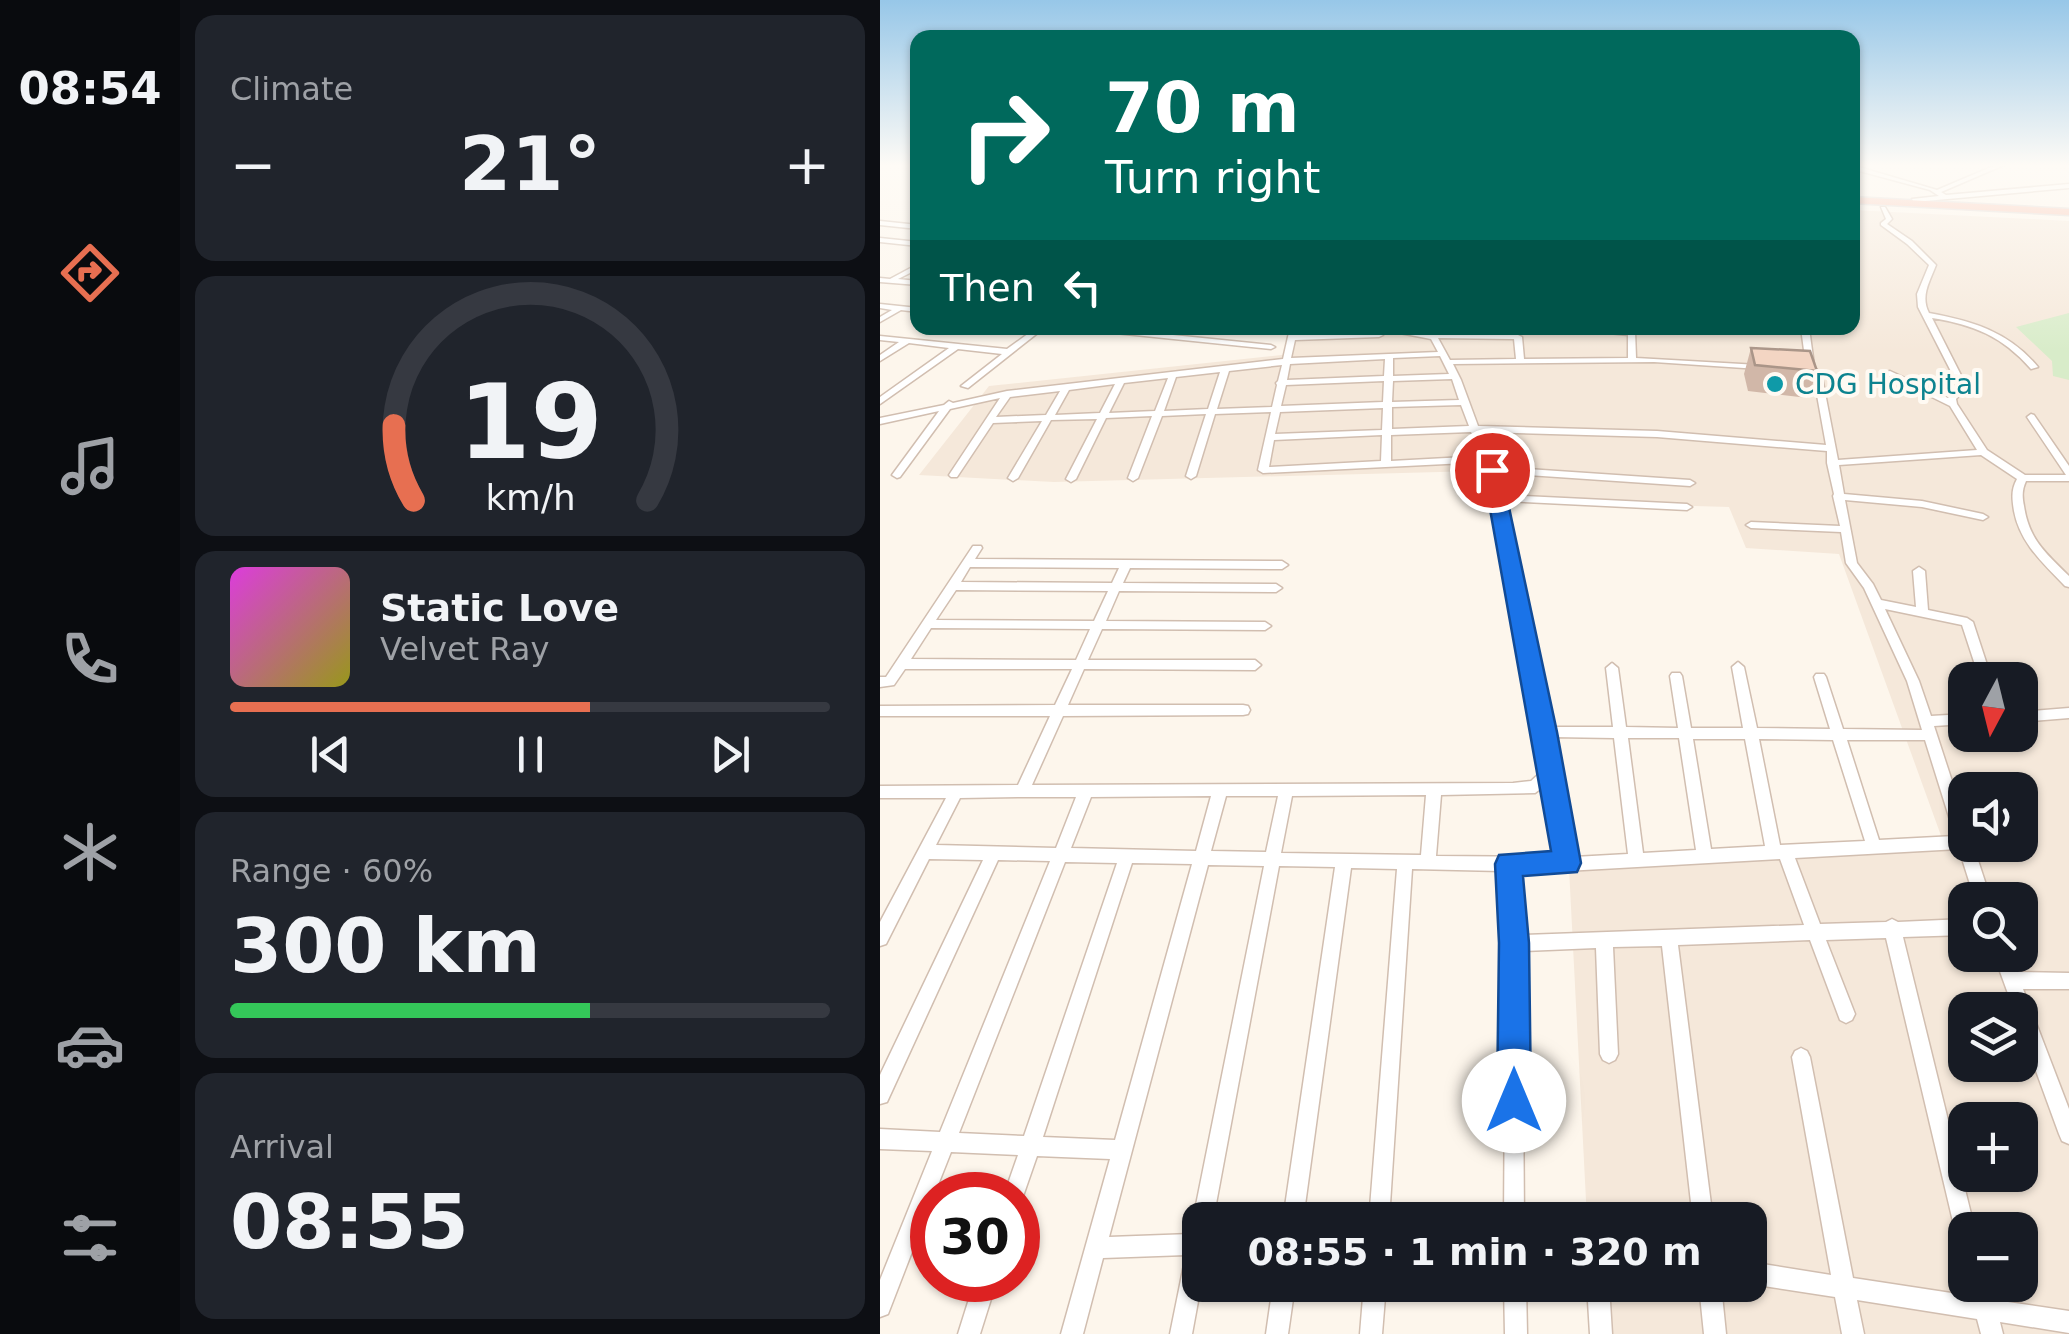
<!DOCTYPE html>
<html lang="en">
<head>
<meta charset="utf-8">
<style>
  body { margin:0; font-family:"DejaVu Sans",sans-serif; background:#20242c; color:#f1f3f6; height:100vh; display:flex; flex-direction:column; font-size:38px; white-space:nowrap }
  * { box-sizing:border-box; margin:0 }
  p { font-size:32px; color:#9ea1a6 }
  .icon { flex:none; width:55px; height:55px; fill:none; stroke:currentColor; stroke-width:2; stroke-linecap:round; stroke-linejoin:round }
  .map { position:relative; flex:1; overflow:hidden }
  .drawer { display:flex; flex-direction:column; gap:15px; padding:15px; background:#0d0f14; width:700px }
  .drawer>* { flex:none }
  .banner { position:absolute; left:30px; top:30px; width:950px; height:305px; border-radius:20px; box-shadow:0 2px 8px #0004; background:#00695c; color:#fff; overflow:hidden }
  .needle { width:65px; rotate:187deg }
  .controls { position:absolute; left:1068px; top:662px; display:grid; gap:20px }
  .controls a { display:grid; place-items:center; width:90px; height:90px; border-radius:20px; background:#171b24; box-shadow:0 2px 8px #0004; font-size:50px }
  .speed { position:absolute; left:30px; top:1172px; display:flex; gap:20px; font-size:50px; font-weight:700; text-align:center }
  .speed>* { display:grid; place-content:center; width:130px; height:130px; border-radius:50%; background:#171b24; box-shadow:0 2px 8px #0004; line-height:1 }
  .speed .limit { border:15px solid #d22; background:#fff; color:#111 }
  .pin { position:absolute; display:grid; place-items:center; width:85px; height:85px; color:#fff; margin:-42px; border:5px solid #fff; border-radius:50%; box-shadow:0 2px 10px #0007 }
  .me { position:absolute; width:110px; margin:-55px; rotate:0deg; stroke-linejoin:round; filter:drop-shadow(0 0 8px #0008) }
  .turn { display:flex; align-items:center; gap:35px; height:210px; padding:0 30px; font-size:45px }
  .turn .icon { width:130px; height:130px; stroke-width:2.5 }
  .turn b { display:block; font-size:70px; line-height:85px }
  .then { display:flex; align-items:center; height:95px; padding:0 30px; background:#0003; gap:20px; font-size:38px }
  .big { font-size:75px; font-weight:700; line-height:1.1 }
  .drawer .widget { flex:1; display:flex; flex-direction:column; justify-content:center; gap:15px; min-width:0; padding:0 35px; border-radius:20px; background:#20242c }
  .drawer .dial { align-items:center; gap:0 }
  .dial svg { height:260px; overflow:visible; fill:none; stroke:#363941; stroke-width:7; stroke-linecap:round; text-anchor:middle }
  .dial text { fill:#f1f3f6; stroke:none }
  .song { display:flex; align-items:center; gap:30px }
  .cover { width:120px; height:120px; border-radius:15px; background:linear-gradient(135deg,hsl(300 70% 55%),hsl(60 70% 35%)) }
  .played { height:10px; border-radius:5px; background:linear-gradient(90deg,#e76f51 60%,#363941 60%) }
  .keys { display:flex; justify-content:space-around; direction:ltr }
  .heat { display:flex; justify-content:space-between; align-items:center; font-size:55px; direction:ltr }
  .charge { height:15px; border-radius:8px; background:linear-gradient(90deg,#34c759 60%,#363941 0) }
  .trip { position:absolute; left:302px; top:1202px; width:585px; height:100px; border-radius:20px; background:#171b24; box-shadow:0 2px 8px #0004; font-weight:700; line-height:100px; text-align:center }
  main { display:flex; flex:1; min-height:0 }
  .dock { display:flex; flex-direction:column; width:180px; justify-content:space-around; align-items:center; background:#090b0e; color:#9ea1a6 }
  .dock .icon { width:70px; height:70px }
  .dock .selected { color:#e76f51 }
  .dock b { font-size:45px; color:#f1f3f6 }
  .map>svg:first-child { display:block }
  .residential { fill:#f5e8da; fill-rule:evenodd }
  .green { fill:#d8ecc9 }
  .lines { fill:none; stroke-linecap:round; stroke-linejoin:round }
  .street-casing { stroke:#d1beb0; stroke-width:3 }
  .highway-casing { stroke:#dad1cd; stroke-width:3 }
  .street { fill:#fff; fill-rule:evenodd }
  .highway { fill:#f7b7a3; fill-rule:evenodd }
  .wall { fill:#d1b7a8 }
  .building { fill:#f3d5c3; stroke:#aa9588; stroke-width:2.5 }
  .route { fill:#1a73e8; stroke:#114b97; stroke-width:2.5 }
  .culture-dot { fill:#0f9aa8; stroke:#fffaf3; stroke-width:4 }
  .labels { text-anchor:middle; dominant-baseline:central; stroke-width:8; stroke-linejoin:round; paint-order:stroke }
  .far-culture-label { font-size:28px; fill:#0d838f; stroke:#fffaf3; text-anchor:start }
</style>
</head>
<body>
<main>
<nav class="dock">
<b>08:54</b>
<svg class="icon selected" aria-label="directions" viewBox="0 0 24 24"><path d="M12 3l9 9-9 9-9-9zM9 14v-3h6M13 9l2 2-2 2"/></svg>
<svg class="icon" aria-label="music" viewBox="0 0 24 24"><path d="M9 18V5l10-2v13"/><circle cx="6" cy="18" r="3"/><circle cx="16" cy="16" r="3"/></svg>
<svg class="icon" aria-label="phone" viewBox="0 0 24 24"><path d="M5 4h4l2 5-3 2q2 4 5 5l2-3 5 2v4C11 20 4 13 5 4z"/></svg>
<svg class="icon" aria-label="climate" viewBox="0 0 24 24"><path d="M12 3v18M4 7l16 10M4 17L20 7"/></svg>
<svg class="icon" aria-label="car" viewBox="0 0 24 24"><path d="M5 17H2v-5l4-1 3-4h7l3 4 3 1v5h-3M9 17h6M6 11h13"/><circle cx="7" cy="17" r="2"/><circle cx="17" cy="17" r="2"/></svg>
<svg class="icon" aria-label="filters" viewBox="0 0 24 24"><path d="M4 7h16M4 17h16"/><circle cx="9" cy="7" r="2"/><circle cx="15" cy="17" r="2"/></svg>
</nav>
<section class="drawer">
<div class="widget"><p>Climate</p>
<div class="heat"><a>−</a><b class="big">21°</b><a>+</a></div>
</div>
<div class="widget dial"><svg viewBox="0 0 100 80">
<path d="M14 69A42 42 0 1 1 86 69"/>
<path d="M14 69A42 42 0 0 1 8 46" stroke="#e76f51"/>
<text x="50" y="56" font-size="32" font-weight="700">19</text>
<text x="50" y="72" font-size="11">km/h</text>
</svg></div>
<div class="widget">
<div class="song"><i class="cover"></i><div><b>Static Love</b><p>Velvet Ray</p></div></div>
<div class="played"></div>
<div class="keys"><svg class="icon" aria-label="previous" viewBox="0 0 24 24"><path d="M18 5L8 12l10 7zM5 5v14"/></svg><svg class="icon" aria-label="pause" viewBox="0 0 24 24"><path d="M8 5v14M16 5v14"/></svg><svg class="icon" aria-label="next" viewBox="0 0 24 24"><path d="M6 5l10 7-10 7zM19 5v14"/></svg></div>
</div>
<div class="widget"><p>Range · 60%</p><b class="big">300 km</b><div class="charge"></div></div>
<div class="widget"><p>Arrival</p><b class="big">08:55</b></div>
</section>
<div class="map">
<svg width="1189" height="1334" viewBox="0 0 1189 1334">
  <rect width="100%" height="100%" fill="#fdf6ec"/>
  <path class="residential" d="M973,210L1189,221V1334H713L710,1285H870V1220H707L689,868L1064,844L959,554L866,548L849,507L608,500L598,471L174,482L39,475L109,386L411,354L418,328L569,331L572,328H972ZM1085,680H1140V735H1085ZM1085,790H1140V845H1085ZM1085,900H1140V955H1085ZM1085,1010H1140V1065H1085ZM1085,1120H1140V1175H1085ZM1085,1230H1140V1285H1085Z"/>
  <path class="green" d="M1189,313V380L1173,376L1172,361L1136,327Z"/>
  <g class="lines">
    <defs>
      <path id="street" d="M972,165L1057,190L1116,165H1124L1061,192L1066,195L1189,184V188L1034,202L1032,199L1059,196L1050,190L972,169Z
        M1001,207H1005L1012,219L1007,224L1032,241L1056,265C1050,281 1040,296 1049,313C1093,321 1129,332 1158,367L1151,369C1122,336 1094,325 1052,318L1087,387L1076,399L1077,404L1107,450L1145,475H1186L1147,417L1151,414L1154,415L1189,466V481H1146C1142,490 1142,496 1144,506C1149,540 1166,553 1189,576V587L1185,586C1163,563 1140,543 1134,511C1132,498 1131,490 1137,479L1101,455L959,465L964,494L1042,501L1103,514L1108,517L1103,520L1042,507L965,500L977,563L993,584L1001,600L1036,607L1033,571L1039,567L1045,571L1048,610L1087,618L1093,622L1112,680H1100L1082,625L1005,609L1039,681L1051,716L1085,714V724L1054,726L1085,821V845H1093L1111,900H1095L1079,849L915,858L940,924L1006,922L1012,919L1018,922L1085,919V935L1023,937L1095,1230H1085V1240L1078,1237L1075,1230L1006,938L946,940L975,1014L972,1020L966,1023L960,1020L930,940L798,945L833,1220H813L782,946L733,947L738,1054L735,1060L729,1063L723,1060L720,1054L716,948L642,951L644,1220H624L626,943L621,871L532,869L509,1220H489L517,869L471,868L423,1220H403L455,867L399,866L333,1220H320L321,1285L312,1334H290L306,1255L223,1258L203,1334H181L230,1159L157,1156L141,1202L138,1204V1195H124L138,1155L71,1152L54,1195H52V1200L8,1314L0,1317V1280L52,1151L0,1149V1129L60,1132L170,861L118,860L7,1102L0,1104V1075L103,860L49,859L6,944L0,946V922L66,798H0V786L138,785L170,716H0V706L175,705L192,669H25L14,685L0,687V677H6L93,546H101L102,548L95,559L402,561L408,565L402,569L250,568L243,583L396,584L402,588L396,592L239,591L226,621L385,622L391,626L385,630L222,629L208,660H375L381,665L375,670L204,669L188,705H363L368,706L370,710L368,714L363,715L183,716L152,785L633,783L651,781L664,769L606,462L383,473L378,470L391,412L335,414L316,476L311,479L306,476L326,414L282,416L258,478L253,481L248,478L272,416L226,418L196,479L191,482L186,479L217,419L171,420L138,478L133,481L128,478L162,421L113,423L77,477H71L69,475L120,398L70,409L20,477L17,478L12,475L59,411L0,424V418L64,405L69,401L73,403L127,391L403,359L410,328H418L416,335L499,333L503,335L499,337L415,340L411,358L558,352L551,339L504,330L500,328H514L547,333L638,335L642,337L644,359L748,358V335L719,332V328H722L755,331L756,358L879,365L883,367L879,369L774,362L573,364L581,380L598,426L777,431L946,445L933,373L920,367L926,365L921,328H929L934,365L932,367L941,372L958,460L1097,450L1070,406L1003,373L1010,371L1068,398L1079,387L1038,307L1037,294L1049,265L1027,244L1001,225V223L1006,219ZM558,338L634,339L636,359L570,360ZM560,356L569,374L513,376V358ZM505,359L504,376L407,380L410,364ZM402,365L398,381L396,383L397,385L392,407L337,409L349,371ZM340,372L328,409L284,411L296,377ZM288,378L275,411L229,413L244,383ZM572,379L579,400L512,402L513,381ZM504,381L503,402L401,406L406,385ZM235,384L220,413L175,415L189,390ZM180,391L166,415L116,417L130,397ZM581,405L589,426L512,429V407ZM503,408L502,430L395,434L400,412ZM591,432L604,456L511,461V435ZM600,432L777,437L947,451V463L954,494L953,496L960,526L871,522L866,525L871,528L961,532L966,563L984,588L1027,681L1042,730L963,729L946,677L944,674H936L934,677L950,729L877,728L864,667L858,662L852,667L863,728H811L802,676L800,673H792L790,676L798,728L746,727L738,668L732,663L726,668L733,727H671L624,501L807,510L812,507L807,504L622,495L618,473L810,486L815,483L810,480L617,467L615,459ZM502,435L501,461L389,467L394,440ZM90,567L239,568L232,583L81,582ZM76,590L228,591L214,621L56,620ZM51,628L210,629L196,660L31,659ZM673,737L734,738L748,854L694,857ZM748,738H799L816,850L763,853ZM813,739H865L885,846L831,849ZM879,739L953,740L985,841L900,845ZM967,740H1045L1075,836L999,840ZM667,784L678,857L556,856L561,795L655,793ZM546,795L541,855L401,853L412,796ZM331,796L316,851L191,848L211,797ZM346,796H398L386,852L331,851ZM140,797H196L176,848L56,845L80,798ZM900,859L924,925L642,935L636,871L668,872ZM185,862L237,863L144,1136L79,1133ZM252,863L312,864L235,1140L163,1137ZM328,865L384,866L313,1220L316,1227L319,1228L313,1231L311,1234L229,1237Z
        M0,221L38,225V229L0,225Z
        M0,238L38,242V246L0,242Z
        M38,264V269L18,279L38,281V285L0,282V278L10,279Z
        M0,304L38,308V312L21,310L0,322V317L12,310L0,308Z
        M156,328H164L88,388L81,386L122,354L78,349L0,404V397L69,348L29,343L0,361V355L19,342L0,340V336L127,349Z
        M202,328H224L391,345L395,347L391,349L206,330Z
        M1189,708V718L1140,722V712Z
        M1114,955H1130L1137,972L1189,973V989H1143L1189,1109V1144L1182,1141L1179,1134L1140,1027V1010H1134Z
        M921,1048L927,1051L930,1057L973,1278L1091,1296L1088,1285H1110L1114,1300L1189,1311V1333L1120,1322L1123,1334H1101L1097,1319L977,1300L984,1334H962L955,1297L870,1284V1262L951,1275L912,1057L915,1051Z
        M95,1280H117L100,1334H78Z
        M393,1285H415L408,1334H386Z
        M484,1285H506L502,1334H480Z
        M624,1285H646L647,1334H625Z
        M707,1285H729L732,1334H710Z
        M819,1285H841L846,1334H824Z"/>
      <path id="highway" d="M972,197L1189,209V215L972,203Z"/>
    </defs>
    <use href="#street" class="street-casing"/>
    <use href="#highway" class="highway-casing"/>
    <use href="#street" class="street"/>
    <use href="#highway" class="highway"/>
  </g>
  <path class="wall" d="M871,348L937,371L928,398L868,391L864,374Z"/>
  <path class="building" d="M871,348L930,351L937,371L875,365Z"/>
  <linearGradient id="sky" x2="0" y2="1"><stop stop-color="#97c7e8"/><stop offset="0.47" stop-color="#fefbf6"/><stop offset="1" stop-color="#fefbf6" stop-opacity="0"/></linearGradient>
  <rect width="1189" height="352" fill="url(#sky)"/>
  <path class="route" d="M612,465L621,470L677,732L701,863L697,872L643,876L649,943L651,1101L646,1113L634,1118L622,1113L617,1101L619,943L615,864L619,855L671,851L603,470Z"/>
  <circle class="culture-dot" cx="895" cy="384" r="10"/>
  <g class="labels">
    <g class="far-culture-label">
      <text x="915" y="384">CDG Hospital</text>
    </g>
  </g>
</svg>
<div class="controls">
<a><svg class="needle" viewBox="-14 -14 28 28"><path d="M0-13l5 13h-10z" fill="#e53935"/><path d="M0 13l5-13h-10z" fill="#9ea1a6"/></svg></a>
<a><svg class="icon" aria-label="sound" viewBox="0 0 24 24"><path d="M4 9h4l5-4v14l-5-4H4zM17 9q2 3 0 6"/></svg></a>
<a><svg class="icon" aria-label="search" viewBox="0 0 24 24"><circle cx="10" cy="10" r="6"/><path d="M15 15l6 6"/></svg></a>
<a><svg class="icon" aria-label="layers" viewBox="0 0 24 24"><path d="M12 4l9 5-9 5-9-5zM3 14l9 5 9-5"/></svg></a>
<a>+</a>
<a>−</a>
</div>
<div class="speed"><div class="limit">30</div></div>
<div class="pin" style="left:612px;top:470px;background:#d93025"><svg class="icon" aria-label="arrive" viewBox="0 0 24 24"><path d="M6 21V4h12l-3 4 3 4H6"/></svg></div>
<svg class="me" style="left:634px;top:1101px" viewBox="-20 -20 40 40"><circle r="19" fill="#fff"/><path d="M0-13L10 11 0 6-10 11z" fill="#1a73e8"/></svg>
<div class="trip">08:55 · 1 min · 320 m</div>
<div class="banner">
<div class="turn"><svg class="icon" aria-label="right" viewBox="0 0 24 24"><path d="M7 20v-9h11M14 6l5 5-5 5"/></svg><div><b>70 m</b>Turn right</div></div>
<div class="then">Then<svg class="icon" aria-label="left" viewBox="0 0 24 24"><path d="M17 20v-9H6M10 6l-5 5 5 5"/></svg></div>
</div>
</div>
</main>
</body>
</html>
